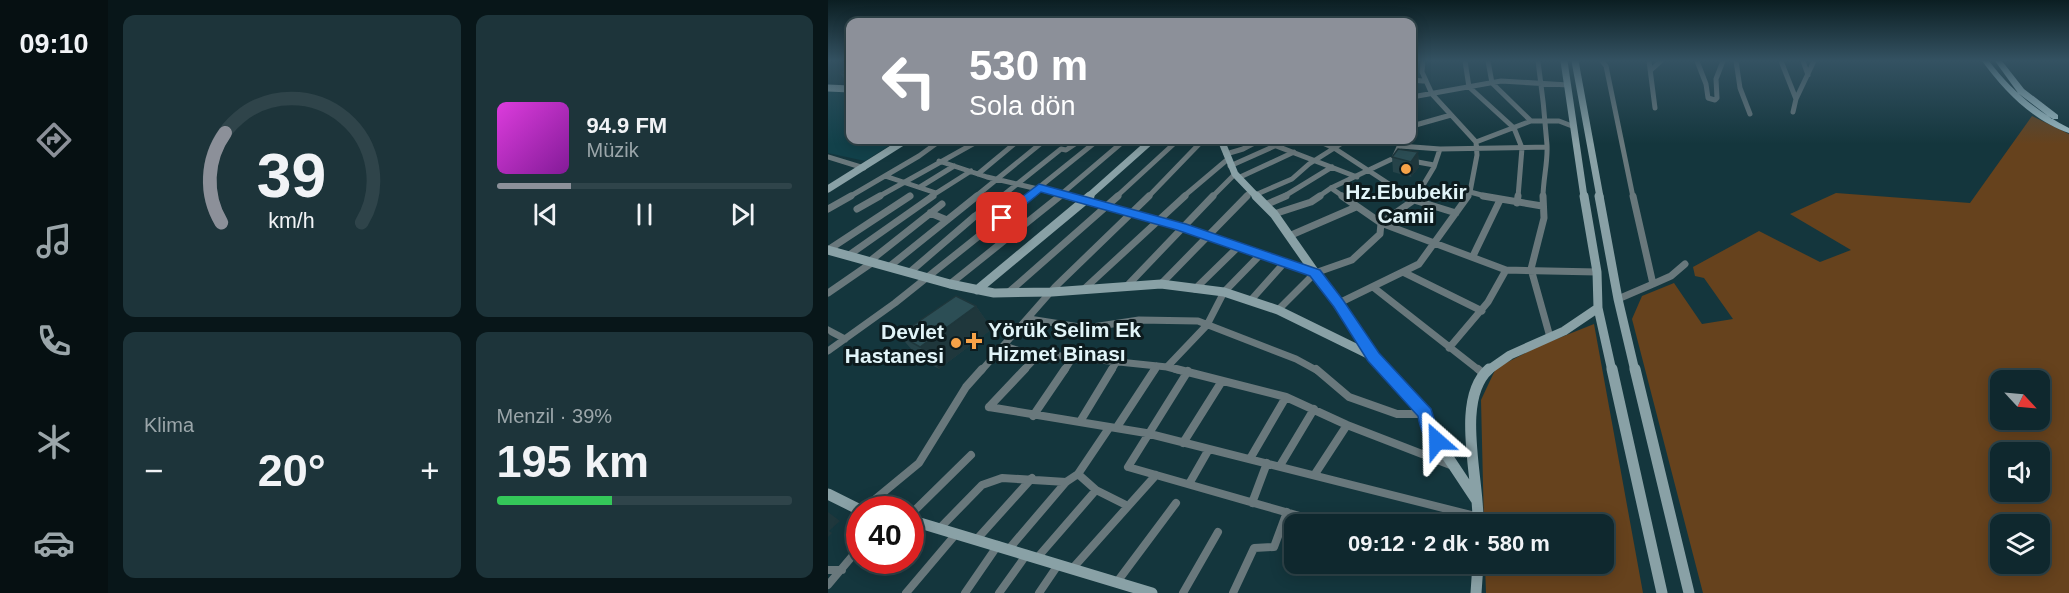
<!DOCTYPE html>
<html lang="tr">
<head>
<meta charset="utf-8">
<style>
  body { margin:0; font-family:Arial,sans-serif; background:#1d343a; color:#f1f3f6; height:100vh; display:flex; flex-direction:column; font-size:22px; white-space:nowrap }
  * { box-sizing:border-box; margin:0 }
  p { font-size:20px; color:#9ba6aa }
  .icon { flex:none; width:33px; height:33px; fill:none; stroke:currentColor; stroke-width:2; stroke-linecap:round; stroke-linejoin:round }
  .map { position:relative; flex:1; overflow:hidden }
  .panel { display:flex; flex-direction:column; gap:15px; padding:15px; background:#081619; width:720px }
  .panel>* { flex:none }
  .hud { position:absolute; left:18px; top:18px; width:570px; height:126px; border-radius:12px; box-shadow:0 3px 15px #0003,0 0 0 2px #2f444a; background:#8c9099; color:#fff; overflow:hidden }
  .needle { width:39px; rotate:116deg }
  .tools { position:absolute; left:1162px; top:370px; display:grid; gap:12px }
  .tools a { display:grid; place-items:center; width:60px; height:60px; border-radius:12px; background:#0f282e; box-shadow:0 3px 15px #0003,0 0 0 2px #2f444a; font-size:30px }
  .speed { position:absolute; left:18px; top:496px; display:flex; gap:12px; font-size:30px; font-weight:700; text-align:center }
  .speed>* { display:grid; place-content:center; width:78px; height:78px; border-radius:50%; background:#0f282e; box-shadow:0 3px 15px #0003,0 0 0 2px #2f444a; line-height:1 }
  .speed .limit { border:9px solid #d22; background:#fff; color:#111 }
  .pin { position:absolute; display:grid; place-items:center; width:51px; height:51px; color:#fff; margin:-26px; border-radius:12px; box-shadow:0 3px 9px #0006 }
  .me { position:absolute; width:66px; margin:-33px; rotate:335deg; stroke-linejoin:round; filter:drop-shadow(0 0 4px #0008) }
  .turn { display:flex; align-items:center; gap:21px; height:126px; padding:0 24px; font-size:27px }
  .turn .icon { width:78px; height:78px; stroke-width:2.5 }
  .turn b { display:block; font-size:42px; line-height:51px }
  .big { font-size:45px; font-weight:600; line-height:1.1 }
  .panel .card { flex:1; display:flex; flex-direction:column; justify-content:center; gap:9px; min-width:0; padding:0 21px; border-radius:12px; background:#1d343a }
  .panel .dial { align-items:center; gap:0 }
  .dial svg { height:156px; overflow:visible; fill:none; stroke:#2f444a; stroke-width:7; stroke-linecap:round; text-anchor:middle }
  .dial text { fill:#f1f3f6; stroke:none }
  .song { display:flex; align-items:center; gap:18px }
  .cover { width:72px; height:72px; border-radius:9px; background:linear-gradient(135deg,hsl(300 70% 55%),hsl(290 70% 35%)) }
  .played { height:6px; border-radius:3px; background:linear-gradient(90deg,#8c9099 25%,#2f444a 25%) }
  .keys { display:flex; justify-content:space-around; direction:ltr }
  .heat { display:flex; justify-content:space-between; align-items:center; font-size:33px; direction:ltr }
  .charge { height:9px; border-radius:4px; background:linear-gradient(90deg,#34c759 39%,#2f444a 0) }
  .panel .tiles { flex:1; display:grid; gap:15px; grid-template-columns:repeat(2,1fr) }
  .trip { position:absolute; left:456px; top:514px; width:330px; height:60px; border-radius:12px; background:#0f282e; box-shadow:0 3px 15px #0003,0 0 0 2px #2f444a; font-weight:600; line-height:60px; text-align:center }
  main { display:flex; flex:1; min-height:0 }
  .dock { display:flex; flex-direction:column; width:108px; justify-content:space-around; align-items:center; background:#061012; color:#9ba6aa }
  .dock .icon { width:42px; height:42px }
  .dock .selected { color:#8c9099 }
  .dock b { font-size:27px; color:#f1f3f6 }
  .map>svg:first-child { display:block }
  .built { fill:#12414a }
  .green { fill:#66421d; fill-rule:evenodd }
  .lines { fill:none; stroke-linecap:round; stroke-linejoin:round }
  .street-far2 { stroke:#69787c; stroke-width:5 }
  .street-far1 { stroke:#69787c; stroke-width:7 }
  .street { stroke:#69787c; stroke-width:8 }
  .secondary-far2 { stroke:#89a1a6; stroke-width:7 }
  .secondary-far1 { stroke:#89a1a6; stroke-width:9 }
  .secondary { stroke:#89a1a6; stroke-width:11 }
  .primary { fill:#a1c0c7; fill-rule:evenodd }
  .wall { fill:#264349 }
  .shaded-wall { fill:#1f373c }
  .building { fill:#2c4e55; stroke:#1f373c; stroke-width:1.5 }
  .route { fill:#1a73e8; stroke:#114b97; stroke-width:1.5 }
  .poi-dot { fill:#f6a248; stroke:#0d1b1e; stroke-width:2 }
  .labels { text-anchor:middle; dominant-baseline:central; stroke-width:6; stroke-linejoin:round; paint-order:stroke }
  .poi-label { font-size:21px; font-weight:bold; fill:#e1f4f8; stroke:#0d1b1e }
</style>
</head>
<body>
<main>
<nav class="dock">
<b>09:10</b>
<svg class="icon selected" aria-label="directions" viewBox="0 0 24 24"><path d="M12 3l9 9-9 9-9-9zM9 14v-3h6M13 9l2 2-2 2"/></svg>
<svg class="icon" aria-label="music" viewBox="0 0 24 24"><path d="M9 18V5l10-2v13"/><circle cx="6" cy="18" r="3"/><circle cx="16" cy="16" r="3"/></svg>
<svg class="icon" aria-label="phone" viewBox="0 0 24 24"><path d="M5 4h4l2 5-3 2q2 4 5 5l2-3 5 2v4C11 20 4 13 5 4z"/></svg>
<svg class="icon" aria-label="climate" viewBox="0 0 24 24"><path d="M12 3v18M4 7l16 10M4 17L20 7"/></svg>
<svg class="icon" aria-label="car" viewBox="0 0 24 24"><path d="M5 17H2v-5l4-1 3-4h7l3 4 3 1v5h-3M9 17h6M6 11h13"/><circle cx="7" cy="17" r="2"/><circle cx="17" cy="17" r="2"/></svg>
</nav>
<section class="panel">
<div class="tiles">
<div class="card dial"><svg viewBox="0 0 100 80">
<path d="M14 69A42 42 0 1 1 86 69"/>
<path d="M14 69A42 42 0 0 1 16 23" stroke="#8c9099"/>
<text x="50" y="56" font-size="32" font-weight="700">39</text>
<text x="50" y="72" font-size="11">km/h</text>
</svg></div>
<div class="card">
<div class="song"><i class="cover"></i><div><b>94.9 FM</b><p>Müzik</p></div></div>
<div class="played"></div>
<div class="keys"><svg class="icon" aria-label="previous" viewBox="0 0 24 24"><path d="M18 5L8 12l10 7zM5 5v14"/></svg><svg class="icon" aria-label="pause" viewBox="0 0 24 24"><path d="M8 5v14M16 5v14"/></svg><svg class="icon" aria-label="next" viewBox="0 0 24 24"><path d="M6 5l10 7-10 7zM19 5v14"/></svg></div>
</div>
<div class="card"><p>Klima</p>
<div class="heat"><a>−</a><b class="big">20°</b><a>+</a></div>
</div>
<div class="card"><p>Menzil · 39%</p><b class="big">195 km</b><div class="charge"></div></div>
</div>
</section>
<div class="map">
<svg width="1241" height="593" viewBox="0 0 1241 593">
  <rect width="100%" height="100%" fill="#14363d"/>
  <path class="built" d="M0,90L22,91V140H70L37,161L0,153Z"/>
  <path class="green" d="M1204,116L1241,134V593H875L804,319L814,296L846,283L874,324L905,319L876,278L867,276L865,267L931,231L992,262L1023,250L962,214L1008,193L1142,203ZM1173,381H1212V420H1173ZM1173,453H1212V492H1173ZM1173,525H1212V564H1173Z
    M766,324L815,593H658L657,564H776V525H656L653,400L668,368L711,346Z"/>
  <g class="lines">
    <path class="street-far2" d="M595,61L594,72L604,94L648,142L649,155L642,192L639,197
      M637,61L641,87L686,128L694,148L690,197
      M660,61L664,83L703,121H731L744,126
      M710,61C714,89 717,117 719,145C720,162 715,180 715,197
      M774,61L778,66L805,197
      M821,61L827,108
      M869,61L878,84L880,98L887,100L889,98L888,79L895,61
      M908,61L912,88L922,114
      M953,61L968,99L965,112
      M975,61L980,75
      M823,70L833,61
      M584,80L595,81
      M584,97L673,81L740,85
      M968,99L986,61
      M584,126L623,115
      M433,140L529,177
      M488,140L506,148L581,197
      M648,142L703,121
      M572,146L612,149L719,147
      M398,154L415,149L432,140
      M0,157L36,168
      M111,161L159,177L244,197
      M584,161L606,165
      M402,166L460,140
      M150,174L191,140
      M57,176L108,193
      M410,178L466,152
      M92,187L126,166
      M503,188L516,197
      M642,192L661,197
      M427,195L464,179L481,164L519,140
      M21,197L91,156L113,140
      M50,197L152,140
      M102,197L143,171
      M147,197L217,140
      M173,197L233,149L238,150L250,142
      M199,197L270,140
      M230,197L297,140
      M288,197L350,140
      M320,197L375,140
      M355,197L400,159
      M384,197L407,174
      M417,197L423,191
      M455,197L504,167
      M490,197L503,188L566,158L574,140
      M588,197L606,167L612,149"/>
    <path class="street-far1" d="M239,196L354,227L487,273
      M514,196L553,223L678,270L769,272
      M579,196L586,200L628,213
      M655,196L714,206
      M715,196L716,218L703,269L722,337
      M689,203L690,196
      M437,205L458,196
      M0,209L23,196
      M29,209L52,196
      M102,213L119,220
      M446,214L483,202L492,196
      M461,236L528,207
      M0,250L82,196
      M21,255L105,196
      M645,256L672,200
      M42,261L114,204
      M62,266L149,196
      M82,272L147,216L175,196
      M577,273L654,311
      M122,284L232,196
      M333,284L419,196
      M825,284L843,276L857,264
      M298,287L385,196
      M545,287L652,371
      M367,289L411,246
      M255,290L357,196
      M181,292L290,196
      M0,293L45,262
      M790,299L825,284L805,196
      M423,300L457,262
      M511,303L591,264L640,196
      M450,310L487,273L524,260L552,234L553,223L586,200L589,196
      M201,319L258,328L311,320L370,321L468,359L490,371
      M0,330L17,339
      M177,346L195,352L339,367L354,371
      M621,348L660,302L678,270
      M0,351L67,303L201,196
      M339,367L379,325L396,292L433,254
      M153,371L227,287L321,196
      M195,371L213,352
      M236,371L245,357
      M283,371L289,361
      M326,371L329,366"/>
    <path class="street" d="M348,369L458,397L519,425L625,466
      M488,369L521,397L569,414H597
      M650,369L656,374
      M360,371L300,467L503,525
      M161,407L318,433L651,517
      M161,407L197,369
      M205,416L237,369
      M253,420L284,369
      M289,427L327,369
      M355,443L394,381
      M423,457L458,397
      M453,464L486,409
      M250,474L268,490L300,506
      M487,474L519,425
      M361,484L381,449
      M424,503L439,463
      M34,510L91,463L138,387L154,369
      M82,515L143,455
      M111,529L154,485L174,478L238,482
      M149,539L204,478
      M180,550L238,482L250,474L281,428
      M209,558L268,490
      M244,569L328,475
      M0,570H14
      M289,582L348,503
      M0,585L32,547
      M78,593L128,534
      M137,593L170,545
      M171,593L199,554
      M211,593L230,565
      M355,593L390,532
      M405,593L426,548L446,547L459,512"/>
    <path class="secondary-far2" d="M736,61L756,197
      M747,61L772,197
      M0,88L22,89
      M393,140L407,174L429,197
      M0,189L78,140
      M260,197L324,140"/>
    <path class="secondary-far1" d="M428,196L446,214L546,357L558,371
      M756,196L769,272L770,308L784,371
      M771,196L790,299L807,371
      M0,250L122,284L166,293L224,292L333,284L396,292L450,310L546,357
      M149,290L262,196
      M659,371L682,355L736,331L770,308"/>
    <path class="secondary" d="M557,369L597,414L600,427L649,501
      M784,369L834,593
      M807,369L861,593
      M0,494L32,510
      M82,520L324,593
      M650,525C652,482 626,400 661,369
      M648,593L650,564"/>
    <path class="primary" d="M1154,61H1161C1183,90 1208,111 1241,128V133C1205,121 1176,91 1154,61Z
      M1167,61H1174L1196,89L1230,115V119H1224L1190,93Z"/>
  </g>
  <path class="wall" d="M22,65V83H19L12,73Z
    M590,152L591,167L583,177L565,172L564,157Z
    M148,306L164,329L111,369L90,357L71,335Z"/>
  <path class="shaded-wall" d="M590,152L591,167L583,177V162Z
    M148,306L164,329L111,369L92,347Z
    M0,333L6,340L0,344Z
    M0,512L12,521L1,531L4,533L0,537Z"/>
  <path class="building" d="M22,65V73H12Z
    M570,149L590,152L583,162L564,157Z
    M128,296L148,306L92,347L71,335Z"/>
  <linearGradient id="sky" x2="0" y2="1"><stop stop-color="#0b1e22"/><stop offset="0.42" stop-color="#345262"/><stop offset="1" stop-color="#345262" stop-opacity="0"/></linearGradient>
  <rect width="1241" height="144" fill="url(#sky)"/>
  <path class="route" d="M211,184L358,224L492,270L515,300L551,353L603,409L608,425L618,441L615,446C599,451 592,429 590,416L540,361L506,307L482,276L349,230L213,192L179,220H170V215Z"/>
  <g class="poi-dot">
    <circle cx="578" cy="169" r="6"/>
    <path d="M143 332h6v6h6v6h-6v6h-6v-6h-6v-6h6z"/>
    <circle cx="128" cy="343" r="6"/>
  </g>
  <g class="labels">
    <g class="poi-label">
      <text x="578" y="191">Hz.Ebubekir<tspan x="578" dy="24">Camii</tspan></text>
      <text x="160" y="329" text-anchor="start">Yörük Selim Ek<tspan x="160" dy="24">Hizmet Binası</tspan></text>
      <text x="116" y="331" text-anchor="end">Devlet<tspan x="116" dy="24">Hastanesi</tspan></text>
    </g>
  </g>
</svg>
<div class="tools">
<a><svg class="needle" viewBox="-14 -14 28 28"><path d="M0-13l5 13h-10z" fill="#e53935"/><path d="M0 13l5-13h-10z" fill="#9ba6aa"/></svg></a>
<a><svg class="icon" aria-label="sound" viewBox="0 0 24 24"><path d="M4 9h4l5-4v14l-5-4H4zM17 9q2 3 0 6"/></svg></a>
<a><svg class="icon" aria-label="layers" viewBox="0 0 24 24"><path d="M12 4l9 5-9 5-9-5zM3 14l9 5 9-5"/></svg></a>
</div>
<div class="speed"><div class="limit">40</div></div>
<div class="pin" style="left:174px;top:218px;background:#d93025"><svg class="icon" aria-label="arrive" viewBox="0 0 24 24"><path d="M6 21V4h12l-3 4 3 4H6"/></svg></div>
<svg class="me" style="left:609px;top:441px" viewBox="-20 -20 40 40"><path d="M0-17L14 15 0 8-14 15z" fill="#1a73e8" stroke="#fff" stroke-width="4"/></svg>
<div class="trip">09:12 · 2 dk · 580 m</div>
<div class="hud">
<div class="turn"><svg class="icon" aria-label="left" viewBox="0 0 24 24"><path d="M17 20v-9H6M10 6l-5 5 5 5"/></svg><div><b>530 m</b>Sola dön</div></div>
</div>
</div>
</main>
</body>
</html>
